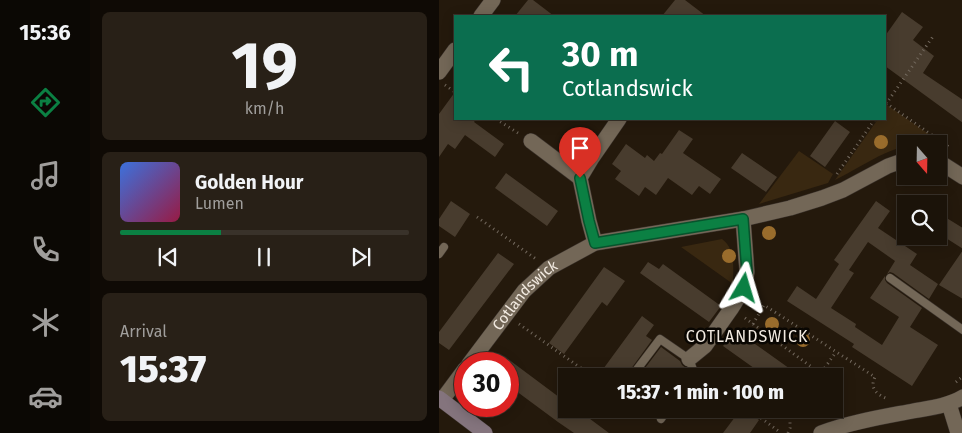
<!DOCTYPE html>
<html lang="en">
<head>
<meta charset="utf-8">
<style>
  body { margin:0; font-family:"Fira Sans",sans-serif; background:#282017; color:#f1f3f6; height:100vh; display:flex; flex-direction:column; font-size:19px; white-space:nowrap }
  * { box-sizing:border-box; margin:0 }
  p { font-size:16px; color:#a09e9c }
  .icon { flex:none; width:28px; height:28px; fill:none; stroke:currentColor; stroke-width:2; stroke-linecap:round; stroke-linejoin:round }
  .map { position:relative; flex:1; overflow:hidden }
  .side { display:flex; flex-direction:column; gap:12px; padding:12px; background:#0f0a05; width:349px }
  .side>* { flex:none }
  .banner { position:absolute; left:15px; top:15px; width:432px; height:105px; border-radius:0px; box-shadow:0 2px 12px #0003,0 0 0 1px #39322a; background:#0b6e4f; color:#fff; overflow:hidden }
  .needle { width:32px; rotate:160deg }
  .buttons { position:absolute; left:458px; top:135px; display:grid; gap:10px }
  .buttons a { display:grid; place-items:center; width:50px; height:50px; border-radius:0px; background:#1b1309; box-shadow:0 2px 12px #0003,0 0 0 1px #39322a; font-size:25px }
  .speed { position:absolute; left:15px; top:352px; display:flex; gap:10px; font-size:25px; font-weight:700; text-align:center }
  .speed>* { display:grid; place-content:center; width:65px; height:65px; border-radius:50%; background:#1b1309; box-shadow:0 2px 12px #0003,0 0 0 1px #39322a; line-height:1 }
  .speed .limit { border:8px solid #d22; background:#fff; color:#111 }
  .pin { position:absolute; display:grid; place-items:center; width:42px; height:42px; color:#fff; margin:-51px -21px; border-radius:50% 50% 50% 0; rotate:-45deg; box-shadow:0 0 5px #0007 }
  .pin .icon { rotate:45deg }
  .me { position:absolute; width:55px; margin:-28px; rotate:7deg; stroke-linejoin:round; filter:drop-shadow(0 0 4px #0008) }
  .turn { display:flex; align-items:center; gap:18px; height:105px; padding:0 25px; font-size:22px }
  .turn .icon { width:65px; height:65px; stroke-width:2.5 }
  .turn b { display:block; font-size:35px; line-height:42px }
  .big { font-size:38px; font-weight:800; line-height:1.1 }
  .side .widget { flex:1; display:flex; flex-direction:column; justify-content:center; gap:8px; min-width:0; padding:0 18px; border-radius:8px; background:#282017 }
  .side .dial { align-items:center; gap:0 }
  .dial b { font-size:65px; line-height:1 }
  .song { display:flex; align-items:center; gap:15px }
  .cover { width:60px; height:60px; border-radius:8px; background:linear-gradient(135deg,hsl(220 70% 55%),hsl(340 70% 35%)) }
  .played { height:5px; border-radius:2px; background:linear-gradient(90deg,#0b8043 35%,#39322a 35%) }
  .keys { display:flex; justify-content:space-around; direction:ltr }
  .trip { position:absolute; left:119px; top:368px; width:285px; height:50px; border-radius:0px; background:#1b1309; box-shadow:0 2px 12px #0003,0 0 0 1px #39322a; font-weight:800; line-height:50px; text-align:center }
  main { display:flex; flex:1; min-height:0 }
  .tab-bar { display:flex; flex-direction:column; width:90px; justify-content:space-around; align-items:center; background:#0b0804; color:#a09e9c }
  .tab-bar .icon { width:35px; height:35px }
  .tab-bar .current { color:#0b8043 }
  .tab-bar b { font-size:22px; color:#f1f3f6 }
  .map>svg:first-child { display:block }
  .green { fill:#392811 }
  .building { fill:#483c2e }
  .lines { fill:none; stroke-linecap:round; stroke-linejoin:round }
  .lane-casing { stroke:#3b332d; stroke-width:9 }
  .street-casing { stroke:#3b332d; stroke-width:16 }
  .secondary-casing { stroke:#3b332d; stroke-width:16 }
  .path { stroke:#746a5f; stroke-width:3; stroke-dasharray:1 4; stroke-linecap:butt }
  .lane { stroke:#736757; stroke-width:8 }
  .street { stroke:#736757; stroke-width:15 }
  .secondary { stroke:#84747d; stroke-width:15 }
  .tree { fill:#996c2c }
  .route-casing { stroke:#07532c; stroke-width:12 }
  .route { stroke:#0b8043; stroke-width:9 }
  .labels { text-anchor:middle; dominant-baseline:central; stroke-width:5; stroke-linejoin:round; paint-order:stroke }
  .street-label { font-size:15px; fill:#f2eae1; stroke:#090602 }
  .neighbourhood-label { font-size:16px; letter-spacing:1px; fill:#f2eae1; stroke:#090602 }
</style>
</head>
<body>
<main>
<nav class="tab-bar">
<b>15:36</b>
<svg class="icon current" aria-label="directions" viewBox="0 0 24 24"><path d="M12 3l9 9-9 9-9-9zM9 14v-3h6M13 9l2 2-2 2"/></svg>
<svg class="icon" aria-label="music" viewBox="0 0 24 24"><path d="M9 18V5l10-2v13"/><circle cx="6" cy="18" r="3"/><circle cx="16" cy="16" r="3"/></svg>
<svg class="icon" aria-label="phone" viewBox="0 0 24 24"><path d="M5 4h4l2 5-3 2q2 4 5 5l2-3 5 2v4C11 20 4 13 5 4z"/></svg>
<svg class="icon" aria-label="climate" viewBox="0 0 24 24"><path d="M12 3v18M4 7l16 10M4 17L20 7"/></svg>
<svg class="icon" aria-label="car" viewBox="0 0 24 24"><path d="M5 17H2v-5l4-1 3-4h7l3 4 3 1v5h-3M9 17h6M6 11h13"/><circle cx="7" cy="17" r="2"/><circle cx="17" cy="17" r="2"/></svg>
</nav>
<section class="side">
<div class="widget dial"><b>19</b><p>km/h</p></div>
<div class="widget">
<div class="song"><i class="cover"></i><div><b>Golden Hour</b><p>Lumen</p></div></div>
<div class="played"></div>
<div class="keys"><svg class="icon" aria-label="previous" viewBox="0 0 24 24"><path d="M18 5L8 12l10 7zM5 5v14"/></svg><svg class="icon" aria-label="pause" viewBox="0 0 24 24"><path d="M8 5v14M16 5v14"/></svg><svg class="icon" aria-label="next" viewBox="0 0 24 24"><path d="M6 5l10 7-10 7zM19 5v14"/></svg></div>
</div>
<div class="widget"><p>Arrival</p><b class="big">15:37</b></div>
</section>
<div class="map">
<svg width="524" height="433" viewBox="0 0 524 433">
  <rect width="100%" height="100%" fill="#24190c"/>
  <path class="green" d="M448,105L507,146L504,149L499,148V144H466V147C445,150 417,170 396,180L439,119H446V108Z
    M360,151L394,174L389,183L320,204Z
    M283,239C297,249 294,269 294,284L242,247Z"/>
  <path class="building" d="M89,0H94L115,16H76Z
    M236,0H246L267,16H223Z
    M463,12L484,27L474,40L495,56L484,73L524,100V123L446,66V36Z
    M16,92V119H37L35,122L65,144L56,157L26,135L16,149L9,144L0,157V114Z
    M396,121L411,132L386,167L371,156Z
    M240,130L254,139L244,153L282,179L271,194L260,186L253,195L229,178L217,195L206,187L200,196L176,179L182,171L173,164L187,144L206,158L208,155L215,161L221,153L223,154Z
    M303,153L338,177L327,192L292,168Z
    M67,173L119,211L108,226L56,188Z
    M12,201L31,214L16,237L0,226V219Z
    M437,201L451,211L439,228L478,254L471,265L499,284L490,299L454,273L451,272L448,274L456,261L429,242L410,270L415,273L392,308L417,324L416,327L443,345L460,317L431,298L446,276V280L448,283L483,308L471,327L499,345L473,386L413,347L415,344L348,301L358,286L377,299L400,264L395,260Z
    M506,217L524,228V249L499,233V228Z
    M524,250V299L500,285Z
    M59,253L75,264L10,350L0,343V332Z
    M209,262L220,269L224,264L282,306L270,322L201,273Z
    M165,267L186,281L168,306L163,302L125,354L110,343Z
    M203,316L215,325L207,336L213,340L189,373L187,376H159Z
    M296,330L326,351L361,376H326L284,346Z
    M222,347L241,361L243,365L247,368L241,376H200Z
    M69,359L128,403V409H136L139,410L170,433H135L119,422L69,385Z
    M302,409H305L320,420L311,433H284Z"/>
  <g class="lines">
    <defs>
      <path id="lane" d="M0,254L5,247
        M451,278L524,330
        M193,376L221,339L250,359L255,372L252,376
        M222,419L229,409"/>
      <g id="street">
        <path d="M42,16L54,0"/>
        <path d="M0,72L16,50"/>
        <path d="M92,141L141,178"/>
        <path d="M499,161L524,177"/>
        <path d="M156,243L150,221L141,178L153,158L180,119"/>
        <path d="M250,359L266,346L292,309L305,288L308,272L304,219"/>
        <path id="s1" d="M30,364L85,291L110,268L156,243L304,219L351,208L383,198L404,190L449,166L466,160"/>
        <path d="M3,400L26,369"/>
        <path d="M510,404L519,433"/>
        <path d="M382,433C412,422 443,417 474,411C490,408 509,406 524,397"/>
      </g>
      <path id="secondary" d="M0,398L46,433"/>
    </defs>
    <use href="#lane" class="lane-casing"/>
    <use href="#street" class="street-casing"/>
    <use href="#secondary" class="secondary-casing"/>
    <path class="path" d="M6,85L16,92
      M447,103L510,147
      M447,104L495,35
      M57,119L79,133
      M398,174L436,119
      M38,217L97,259
      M306,318L382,374
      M80,324L153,376
      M314,324L325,305L436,377C430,389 439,395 449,399
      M380,376L397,352
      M517,382L524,376
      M310,409L342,433
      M349,433L351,428V417L360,411L362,409"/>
    <use href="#lane" class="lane"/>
    <use href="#street" class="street"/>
    <use href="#secondary" class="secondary"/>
  </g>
  <g class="tree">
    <circle cx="442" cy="142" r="7"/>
    <circle cx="330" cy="233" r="7"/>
    <circle cx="290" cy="256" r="7"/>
    <circle cx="333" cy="324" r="7"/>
    <circle cx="364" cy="340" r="7"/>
  </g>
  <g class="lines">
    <defs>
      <path id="route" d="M141,178L150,221L156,243L304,219L308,272L305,288"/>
    </defs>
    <use href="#route" class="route-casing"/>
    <use href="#route" class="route"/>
  </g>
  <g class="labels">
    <g class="street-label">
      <text stroke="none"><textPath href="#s1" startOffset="89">Cotlandswick</textPath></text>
    </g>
    <g class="neighbourhood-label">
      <text x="308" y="336">COTLANDSWICK</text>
    </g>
  </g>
</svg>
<div class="buttons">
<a><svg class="needle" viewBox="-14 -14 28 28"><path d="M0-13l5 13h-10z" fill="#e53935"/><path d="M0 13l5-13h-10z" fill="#a09e9c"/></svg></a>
<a><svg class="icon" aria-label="search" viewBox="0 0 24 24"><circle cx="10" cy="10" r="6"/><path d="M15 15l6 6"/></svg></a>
</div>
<div class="speed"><div class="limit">30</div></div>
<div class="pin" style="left:141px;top:178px;background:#d93025"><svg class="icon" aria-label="arrive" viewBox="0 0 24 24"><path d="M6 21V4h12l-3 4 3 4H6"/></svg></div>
<svg class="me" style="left:305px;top:288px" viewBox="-20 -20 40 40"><path d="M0-17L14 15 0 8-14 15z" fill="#0b8043" stroke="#fff" stroke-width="4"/></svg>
<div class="trip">15:37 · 1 min · 100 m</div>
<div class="banner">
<div class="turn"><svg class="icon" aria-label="left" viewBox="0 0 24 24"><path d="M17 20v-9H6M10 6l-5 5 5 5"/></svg><div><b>30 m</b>Cotlandswick</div></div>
</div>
</div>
</main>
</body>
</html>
